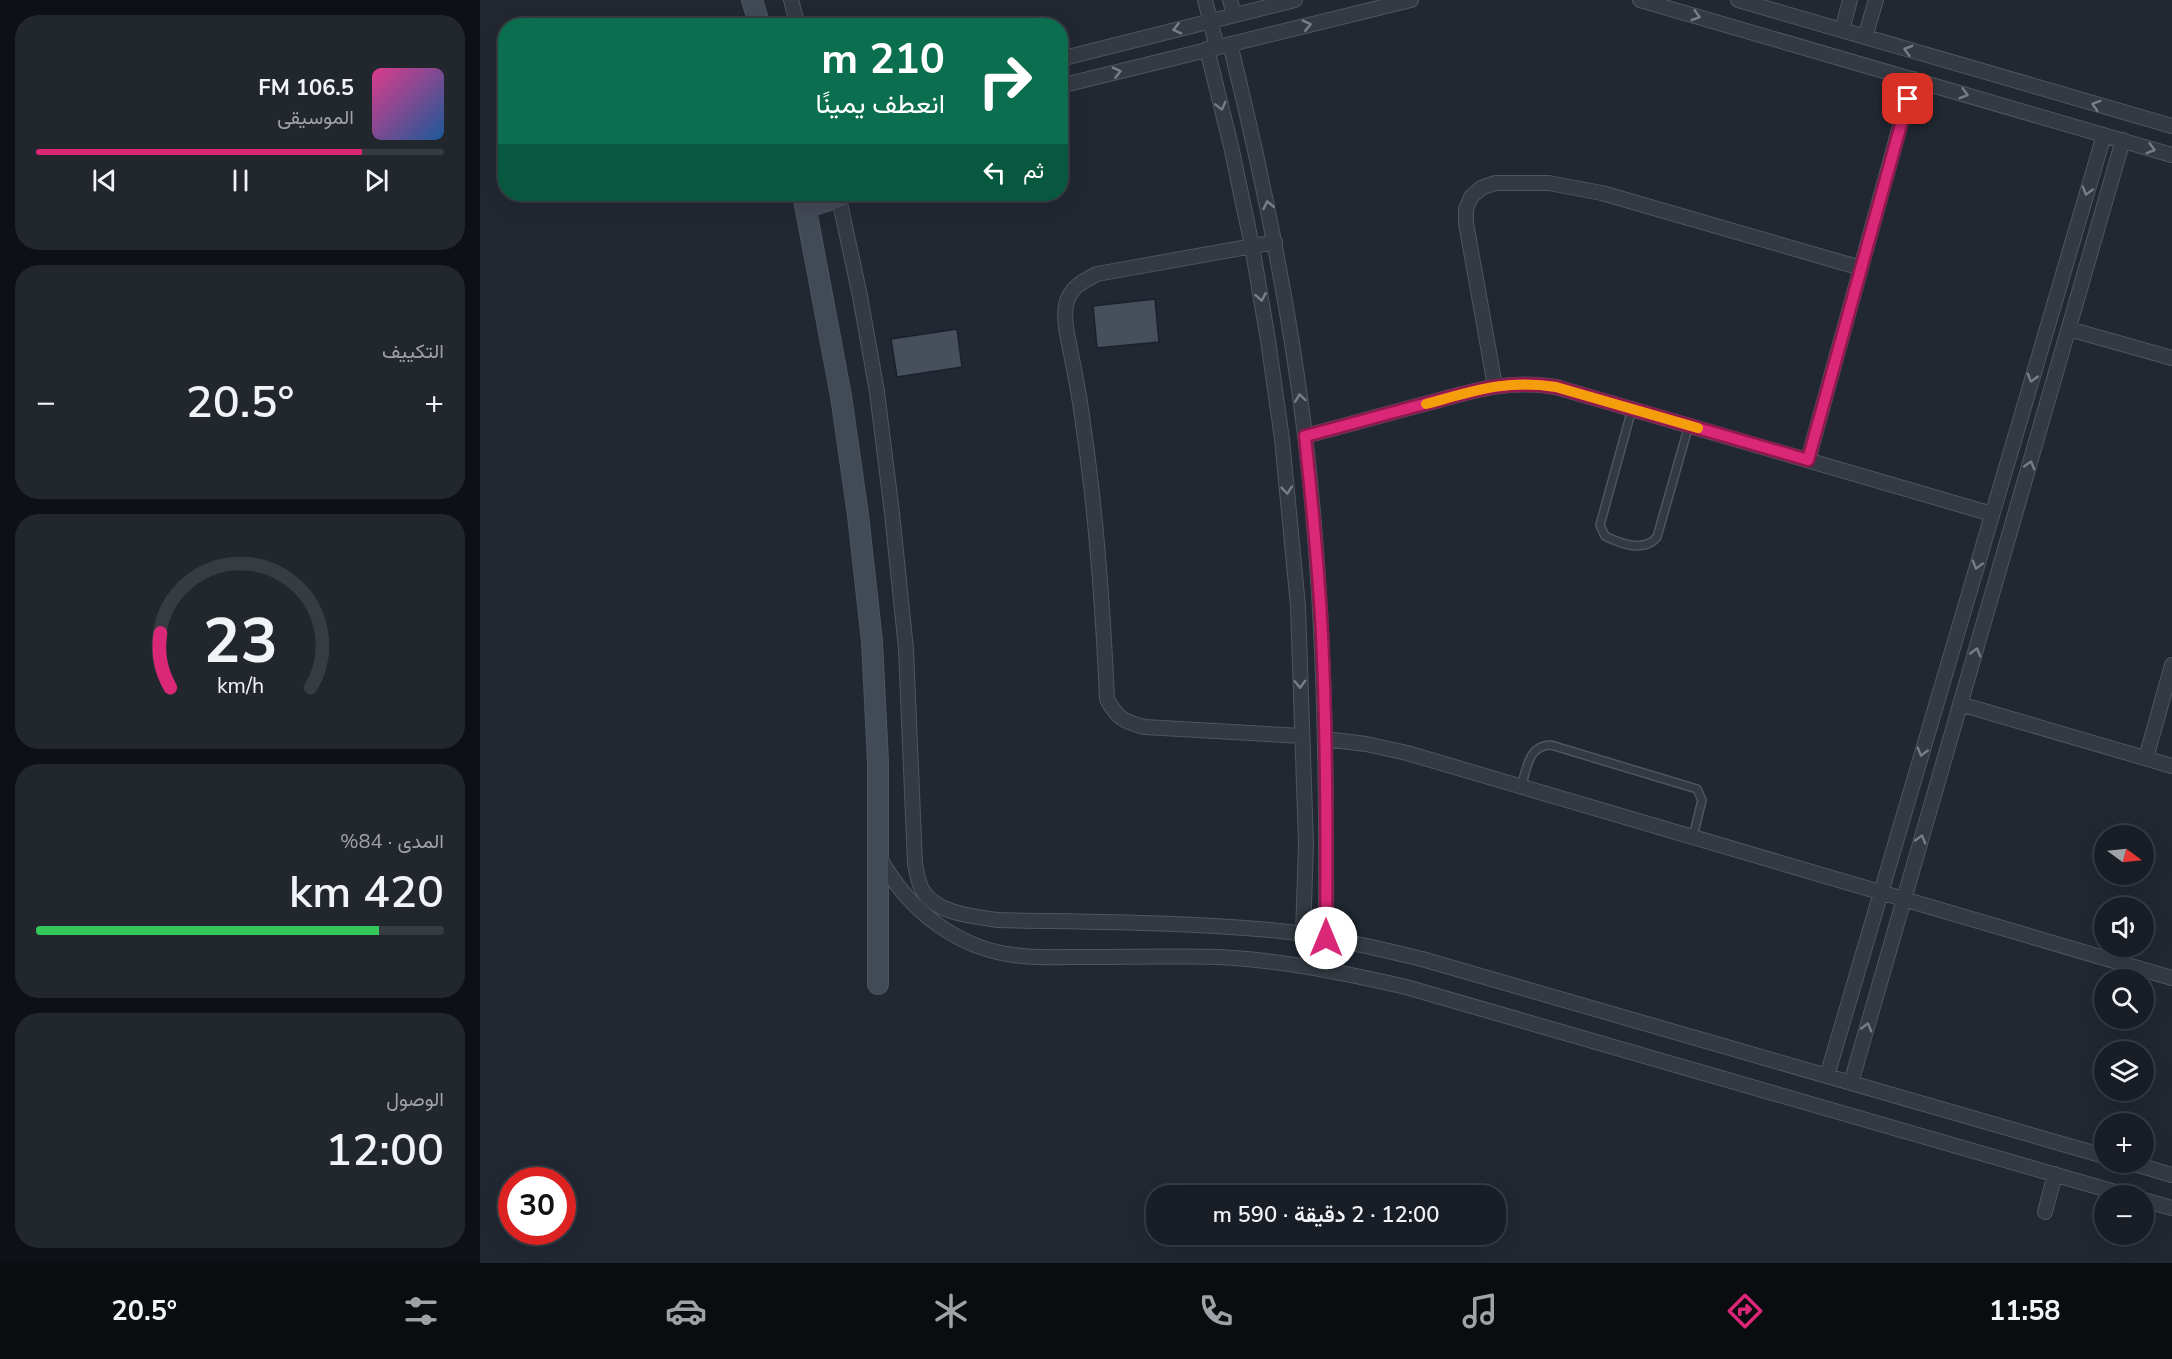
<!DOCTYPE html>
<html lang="ar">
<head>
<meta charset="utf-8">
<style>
  body { margin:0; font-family:"Nunito Sans",Vazirmatn,sans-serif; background:#22272e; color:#f1f3f6; direction:rtl; height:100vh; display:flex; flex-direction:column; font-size:22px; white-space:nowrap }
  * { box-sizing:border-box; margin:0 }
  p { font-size:20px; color:#9fa2a7 }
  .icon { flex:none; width:33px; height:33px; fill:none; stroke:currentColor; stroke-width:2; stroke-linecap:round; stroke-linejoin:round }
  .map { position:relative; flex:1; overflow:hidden; direction:ltr }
  .details { display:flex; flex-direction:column; gap:15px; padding:15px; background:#0e1015; width:480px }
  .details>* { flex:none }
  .hud { position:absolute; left:18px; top:18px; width:570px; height:183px; border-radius:24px; box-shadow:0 6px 24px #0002,0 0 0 2px #373c43; direction:rtl; background:#0b6e4f; color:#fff; overflow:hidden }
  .needle { width:39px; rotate:105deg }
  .controls { position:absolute; left:1614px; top:825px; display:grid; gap:12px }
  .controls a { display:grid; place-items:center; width:60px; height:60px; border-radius:50%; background:#191e26; box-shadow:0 6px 24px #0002,0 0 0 2px #373c43; font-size:30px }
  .speed { position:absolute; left:18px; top:1167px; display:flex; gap:12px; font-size:30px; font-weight:700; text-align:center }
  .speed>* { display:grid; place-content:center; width:78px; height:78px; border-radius:50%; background:#191e26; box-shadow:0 6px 24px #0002,0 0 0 2px #373c43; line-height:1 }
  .speed .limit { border:9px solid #d22; background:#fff; color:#111 }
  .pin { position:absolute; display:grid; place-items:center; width:51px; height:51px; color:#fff; margin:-26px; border-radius:12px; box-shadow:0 3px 9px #0006 }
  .me { position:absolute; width:66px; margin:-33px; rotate:0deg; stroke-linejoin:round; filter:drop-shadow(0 0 4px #0008) }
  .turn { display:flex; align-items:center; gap:21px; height:126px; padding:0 24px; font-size:27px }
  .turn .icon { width:78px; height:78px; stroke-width:2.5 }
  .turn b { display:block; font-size:42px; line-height:51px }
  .then { display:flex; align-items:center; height:57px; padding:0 24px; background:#0003; gap:12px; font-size:22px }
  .big { font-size:45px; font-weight:600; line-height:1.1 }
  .details .tile { flex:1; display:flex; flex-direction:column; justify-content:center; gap:9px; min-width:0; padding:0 21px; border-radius:24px; background:#22272e }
  .details .dial { align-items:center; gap:0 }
  .dial svg { height:156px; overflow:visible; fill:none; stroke:#373c43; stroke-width:7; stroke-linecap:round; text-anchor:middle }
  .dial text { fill:#f1f3f6; stroke:none }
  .song { display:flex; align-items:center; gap:18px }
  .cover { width:72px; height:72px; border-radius:9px; background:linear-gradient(135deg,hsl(330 70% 55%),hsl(210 70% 35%)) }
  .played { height:6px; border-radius:3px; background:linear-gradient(90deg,#db2777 80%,#373c43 80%) }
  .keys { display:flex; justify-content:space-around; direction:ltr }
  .heat { display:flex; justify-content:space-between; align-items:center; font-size:33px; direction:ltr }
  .charge { height:9px; border-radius:4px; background:linear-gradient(90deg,#34c759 84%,#373c43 0) }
  .trip { position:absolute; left:666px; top:1185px; width:360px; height:60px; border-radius:24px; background:#191e26; box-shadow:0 6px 24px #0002,0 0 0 2px #373c43; font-weight:600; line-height:60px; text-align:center; direction:rtl }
  .dock { display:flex; height:96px; justify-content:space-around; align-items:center; background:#0a0c0f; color:#9fa2a7 }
  .dock .icon { width:42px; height:42px }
  .dock .selected { color:#db2777 }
  .dock b { font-size:27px; color:#f1f3f6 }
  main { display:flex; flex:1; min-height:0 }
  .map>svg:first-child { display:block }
  .building { fill:#474f5c; stroke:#1b212a; stroke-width:1.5 }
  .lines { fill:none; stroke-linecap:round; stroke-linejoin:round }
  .lane-casing { stroke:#4e555e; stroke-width:10 }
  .street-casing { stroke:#4e555e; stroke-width:16 }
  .secondary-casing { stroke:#4e555e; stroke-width:22 }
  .lane { stroke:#343a43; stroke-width:7 }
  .street { stroke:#343a43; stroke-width:14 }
  .secondary { stroke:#424a56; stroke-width:20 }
  .oneway { stroke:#777e88 }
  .route-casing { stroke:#8e194d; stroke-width:15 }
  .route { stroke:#db2777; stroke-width:10 }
  .slow { stroke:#f59e0b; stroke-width:10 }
</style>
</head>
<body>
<main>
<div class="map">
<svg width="1692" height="1263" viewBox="0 0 1692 1263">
  <rect width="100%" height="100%" fill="#212832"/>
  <path class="building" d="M675,299L679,342L617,348L613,306Z
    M477,329L482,367L417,377L411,339Z"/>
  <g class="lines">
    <defs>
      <path id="lane" d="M1152,409L1120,525L1125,536C1141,544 1164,553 1177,537L1209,425
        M1041,787C1047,769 1048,745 1071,745L1217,789L1222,800L1213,837"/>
      <path id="street" d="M311,0L318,26
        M725,0L737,47
        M750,0L754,15
        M1160,0L1692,155
        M1258,0L1692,126
        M1362,30L1370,0
        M1385,37L1396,0
        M750,44C782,173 809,303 825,435C845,602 847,770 846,938
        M727,49L751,146L772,246L788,340L802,439L818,606L826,844L823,934
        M580,59L815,0
        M580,86L931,0
        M358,194L380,296L397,392L412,513L426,649L435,864C437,872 438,884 443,891C457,914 493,916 517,920C607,922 699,922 790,930C842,935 892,947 942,959L1624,1156
        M795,242L617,274C603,281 589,288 586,305C583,322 589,342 592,359C597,383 601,406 604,431C617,520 623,609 627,699C637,718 644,722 665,727L822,736
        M1589,329L1692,358
        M1015,386L986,223V209L991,197L1001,188L1015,183H1069L1122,193L1381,268
        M825,436C864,426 902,415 941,405C990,392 1024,379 1076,387L1512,514
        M1328,460L1433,79
        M1480,704L1692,766
        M845,739L886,744L927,753L1692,978
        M1666,758L1692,665
        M399,857C429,911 479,951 542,956C563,958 585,957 606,957C650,957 694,956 738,957C801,960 865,973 926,987L1649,1196
        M1347,1076L1624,135
        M1371,1083L1643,140
        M1648,1162L1692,1175
        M1664,1200L1692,1208
        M1565,1212L1575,1174"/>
      <path id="secondary" d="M272,0L280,26
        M323,194L361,396L378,515L392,641L398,762V984
        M327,207L359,197"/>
    </defs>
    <use href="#lane" class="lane-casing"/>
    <use href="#street" class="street-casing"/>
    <use href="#secondary" class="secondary-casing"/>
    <use href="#lane" class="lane"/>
    <use href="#street" class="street"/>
    <use href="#secondary" class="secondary"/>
  </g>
  <defs><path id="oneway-chevron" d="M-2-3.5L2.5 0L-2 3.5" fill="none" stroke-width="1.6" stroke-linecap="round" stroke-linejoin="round" transform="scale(1.5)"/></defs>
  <g class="oneway">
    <use href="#oneway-chevron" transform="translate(1216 16) rotate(16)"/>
    <use href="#oneway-chevron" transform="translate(827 25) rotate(-13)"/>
    <use href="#oneway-chevron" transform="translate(697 29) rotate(166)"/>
    <use href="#oneway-chevron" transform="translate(1428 50) rotate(-164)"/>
    <use href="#oneway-chevron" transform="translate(637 72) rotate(-14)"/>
    <use href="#oneway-chevron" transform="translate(1484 94) rotate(16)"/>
    <use href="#oneway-chevron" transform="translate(1616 105) rotate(-164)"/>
    <use href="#oneway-chevron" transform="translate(741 106) rotate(76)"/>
    <use href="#oneway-chevron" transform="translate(1671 149) rotate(16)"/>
    <use href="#oneway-chevron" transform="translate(1607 191) rotate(106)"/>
    <use href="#oneway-chevron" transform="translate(788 205) rotate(-102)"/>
    <use href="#oneway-chevron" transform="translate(781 297) rotate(80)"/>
    <use href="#oneway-chevron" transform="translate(1552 378) rotate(106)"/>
    <use href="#oneway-chevron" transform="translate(820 398) rotate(-98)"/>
    <use href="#oneway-chevron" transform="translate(1550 465) rotate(-74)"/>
    <use href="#oneway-chevron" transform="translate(807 490) rotate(84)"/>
    <use href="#oneway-chevron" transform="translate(1497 565) rotate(106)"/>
    <use href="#oneway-chevron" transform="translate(1496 652) rotate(-74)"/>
    <use href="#oneway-chevron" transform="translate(820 684) rotate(88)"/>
    <use href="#oneway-chevron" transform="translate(1442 752) rotate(106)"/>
    <use href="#oneway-chevron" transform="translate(1441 839) rotate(-74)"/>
    <use href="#oneway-chevron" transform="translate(1387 1027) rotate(-74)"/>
  </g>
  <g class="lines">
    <defs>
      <path id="route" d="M846,938C847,837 847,737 842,636C839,569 832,502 825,436C864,426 902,415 941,405C990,392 1024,379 1076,387L1328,460L1428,99"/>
    </defs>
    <use href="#route" class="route-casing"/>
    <use href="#route" class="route"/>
    <path class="slow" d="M946,404C994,391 1026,379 1076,387L1218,428"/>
  </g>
</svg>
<div class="controls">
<a><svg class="needle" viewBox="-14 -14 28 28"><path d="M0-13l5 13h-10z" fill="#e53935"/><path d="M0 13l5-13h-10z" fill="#9fa2a7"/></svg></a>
<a><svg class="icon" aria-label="sound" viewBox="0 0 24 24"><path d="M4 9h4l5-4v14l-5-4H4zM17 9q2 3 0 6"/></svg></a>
<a><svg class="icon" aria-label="search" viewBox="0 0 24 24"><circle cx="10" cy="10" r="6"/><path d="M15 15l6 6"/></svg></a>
<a><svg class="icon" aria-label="layers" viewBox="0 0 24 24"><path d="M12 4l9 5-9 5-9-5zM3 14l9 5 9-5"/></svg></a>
<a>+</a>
<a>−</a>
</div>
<div class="speed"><div class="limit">30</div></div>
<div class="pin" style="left:1428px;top:99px;background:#d93025"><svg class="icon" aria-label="arrive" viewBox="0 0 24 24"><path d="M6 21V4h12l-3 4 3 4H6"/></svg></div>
<svg class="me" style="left:846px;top:938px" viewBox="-20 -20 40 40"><circle r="19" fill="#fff"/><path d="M0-13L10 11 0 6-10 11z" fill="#db2777"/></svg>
<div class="trip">12:00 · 2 دقيقة · 590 m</div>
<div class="hud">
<div class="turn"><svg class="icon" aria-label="right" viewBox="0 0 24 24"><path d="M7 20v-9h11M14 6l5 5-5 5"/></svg><div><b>210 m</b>انعطف يمينًا</div></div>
<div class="then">ثم<svg class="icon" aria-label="left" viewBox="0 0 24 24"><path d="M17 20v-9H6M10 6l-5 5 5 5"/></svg></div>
</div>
</div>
<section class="details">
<div class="tile">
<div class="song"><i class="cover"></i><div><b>106.5 FM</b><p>الموسيقى</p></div></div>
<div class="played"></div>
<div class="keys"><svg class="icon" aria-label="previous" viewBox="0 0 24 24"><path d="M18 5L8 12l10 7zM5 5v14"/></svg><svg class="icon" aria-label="pause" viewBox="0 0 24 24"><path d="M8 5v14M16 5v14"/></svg><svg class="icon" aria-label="next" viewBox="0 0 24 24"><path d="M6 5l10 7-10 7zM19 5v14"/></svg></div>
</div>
<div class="tile"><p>التكييف</p>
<div class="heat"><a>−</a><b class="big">20.5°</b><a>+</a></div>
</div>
<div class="tile dial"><svg viewBox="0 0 100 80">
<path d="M14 69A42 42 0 1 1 86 69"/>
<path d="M14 69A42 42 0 0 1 9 41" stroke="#db2777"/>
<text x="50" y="56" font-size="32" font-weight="700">23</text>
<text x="50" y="72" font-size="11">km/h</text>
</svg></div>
<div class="tile"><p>المدى · 84%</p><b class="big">420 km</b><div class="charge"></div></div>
<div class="tile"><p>الوصول</p><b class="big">12:00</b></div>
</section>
</main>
<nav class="dock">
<b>11:58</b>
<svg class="icon selected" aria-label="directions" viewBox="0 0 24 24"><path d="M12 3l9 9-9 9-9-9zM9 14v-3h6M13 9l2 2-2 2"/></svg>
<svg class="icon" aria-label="music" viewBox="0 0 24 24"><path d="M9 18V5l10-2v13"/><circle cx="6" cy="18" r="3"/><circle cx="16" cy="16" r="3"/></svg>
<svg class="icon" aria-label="phone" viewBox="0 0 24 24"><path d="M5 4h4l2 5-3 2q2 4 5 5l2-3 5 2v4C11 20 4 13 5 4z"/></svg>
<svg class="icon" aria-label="climate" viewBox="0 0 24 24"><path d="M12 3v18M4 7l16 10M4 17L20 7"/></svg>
<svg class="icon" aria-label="car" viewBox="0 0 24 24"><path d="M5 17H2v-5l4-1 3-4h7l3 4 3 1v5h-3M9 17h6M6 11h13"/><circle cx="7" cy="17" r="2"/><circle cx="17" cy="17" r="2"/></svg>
<svg class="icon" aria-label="filters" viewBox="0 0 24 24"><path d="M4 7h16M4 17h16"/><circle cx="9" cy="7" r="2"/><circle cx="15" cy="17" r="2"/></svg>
<b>20.5°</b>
</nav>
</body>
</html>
